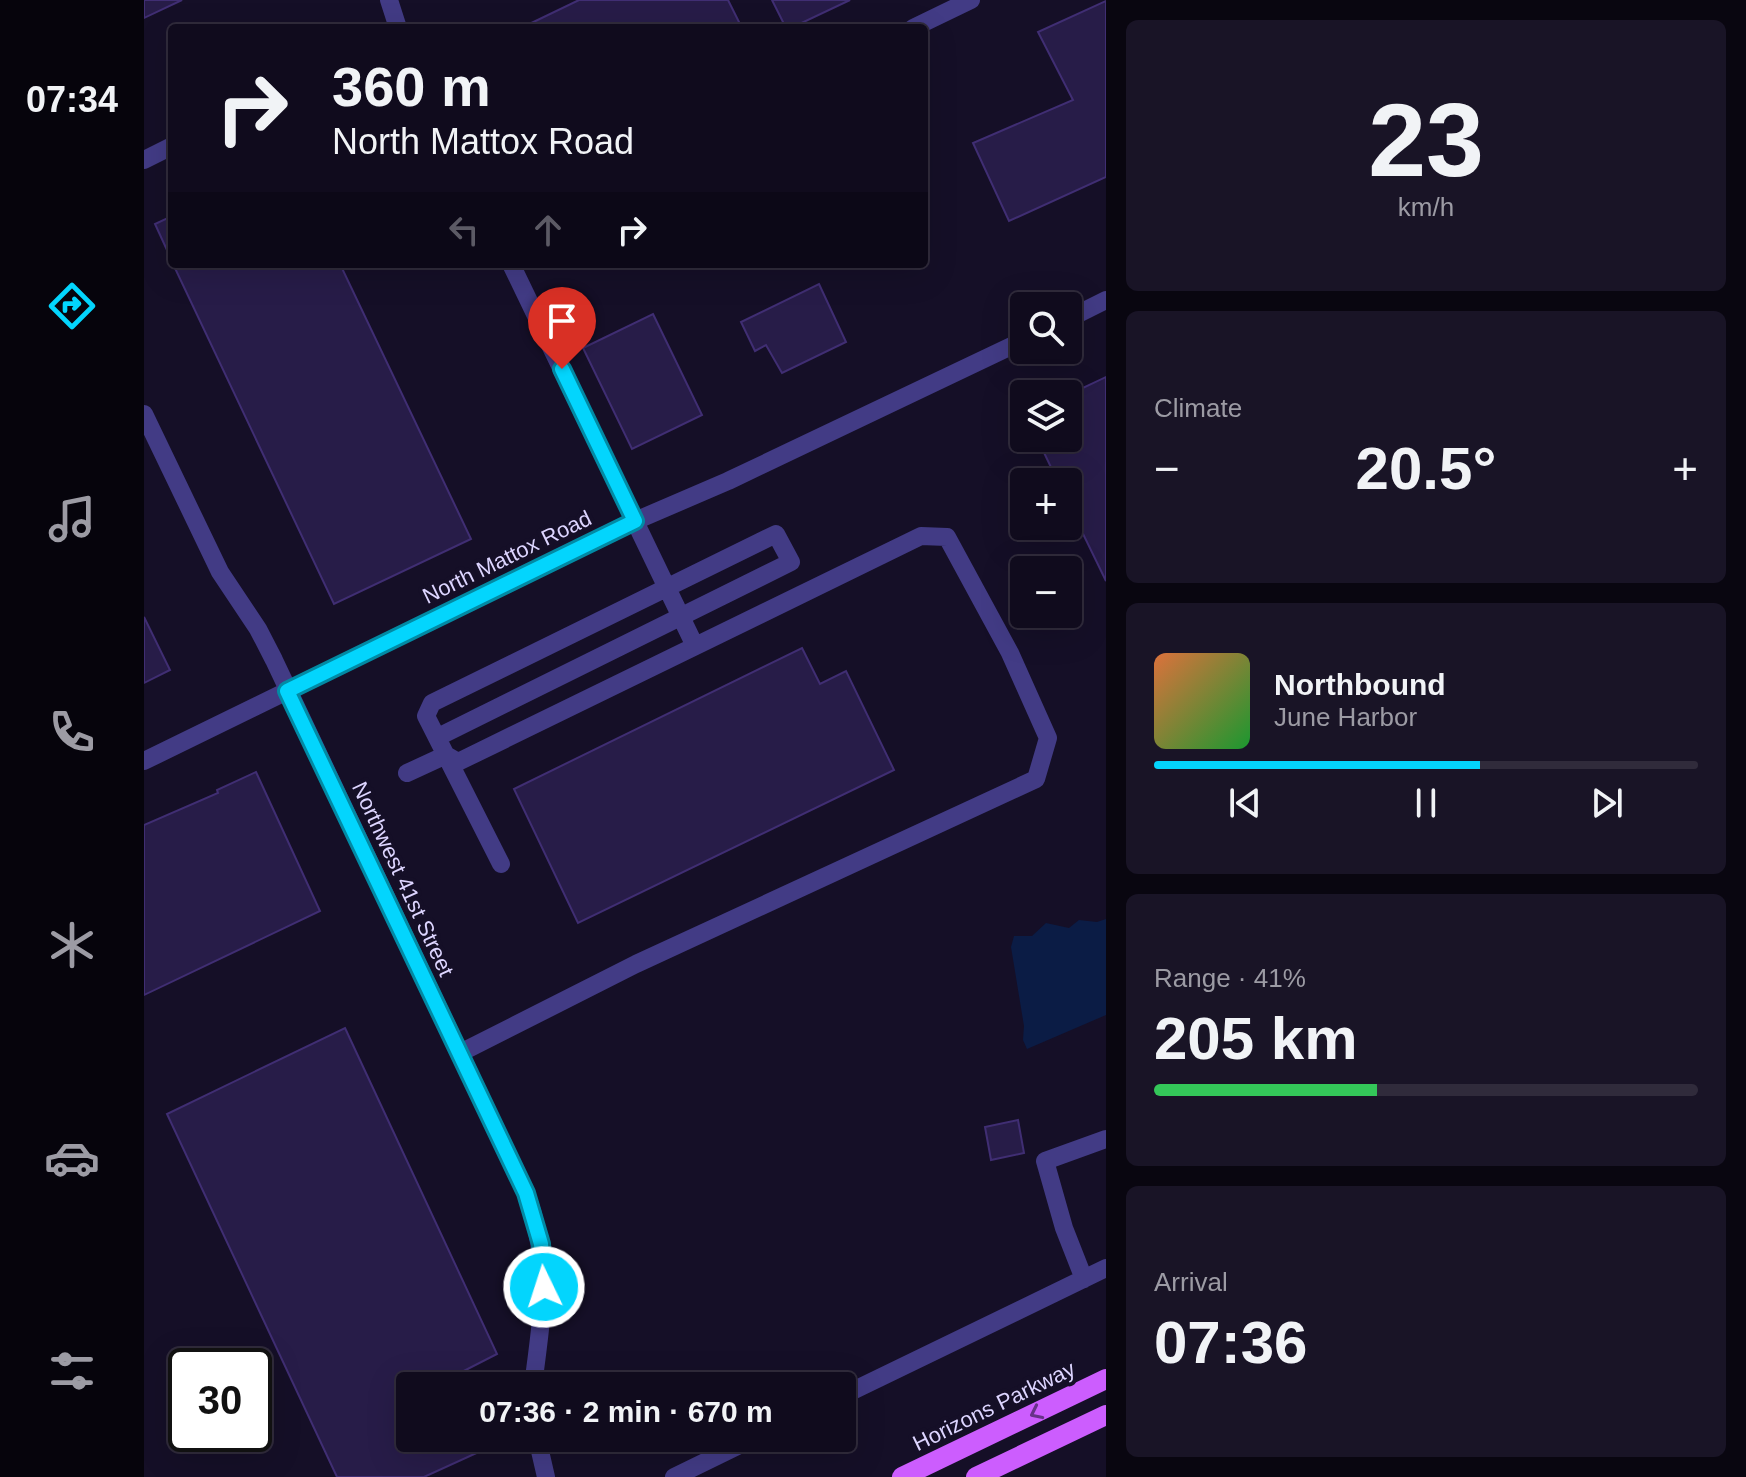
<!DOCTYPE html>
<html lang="en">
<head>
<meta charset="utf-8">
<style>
  body { margin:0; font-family:Helvetica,sans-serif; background:#191426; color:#f1f3f6; height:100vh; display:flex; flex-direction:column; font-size:30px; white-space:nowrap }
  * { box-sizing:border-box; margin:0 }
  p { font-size:26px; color:#9c9ba4 }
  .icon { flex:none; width:44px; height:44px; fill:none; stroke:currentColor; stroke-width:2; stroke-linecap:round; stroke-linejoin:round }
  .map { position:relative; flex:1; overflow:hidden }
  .panel { display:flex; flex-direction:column; gap:20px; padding:20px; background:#090610; width:640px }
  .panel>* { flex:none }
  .banner { position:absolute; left:24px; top:24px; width:760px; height:244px; border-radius:8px; box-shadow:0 8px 32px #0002,0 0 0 2px #302b3b; background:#100b1d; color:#f1f3f6; overflow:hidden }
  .buttons { position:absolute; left:866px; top:292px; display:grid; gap:16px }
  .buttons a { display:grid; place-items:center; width:72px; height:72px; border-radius:8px; background:#100b1d; box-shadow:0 8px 32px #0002,0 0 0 2px #302b3b; font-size:40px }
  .speed { position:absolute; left:24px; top:1348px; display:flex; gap:16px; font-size:40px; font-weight:700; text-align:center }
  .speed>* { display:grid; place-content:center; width:104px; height:104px; border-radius:50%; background:#100b1d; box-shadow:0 8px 32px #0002,0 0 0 2px #302b3b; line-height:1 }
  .speed .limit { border:4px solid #111; border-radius:12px; background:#fff; color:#111 }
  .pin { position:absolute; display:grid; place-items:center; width:68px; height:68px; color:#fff; margin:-82px -34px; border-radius:50% 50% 50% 0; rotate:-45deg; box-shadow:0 0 8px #0007 }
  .pin .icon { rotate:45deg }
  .me { position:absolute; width:88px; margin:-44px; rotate:356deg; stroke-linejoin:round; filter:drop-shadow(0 0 6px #0008) }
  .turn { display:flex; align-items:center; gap:28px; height:168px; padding:0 32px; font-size:36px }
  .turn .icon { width:104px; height:104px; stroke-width:2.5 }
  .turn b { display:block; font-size:56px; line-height:68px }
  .lanes { display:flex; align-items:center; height:76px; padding:0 32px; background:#0003; justify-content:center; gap:40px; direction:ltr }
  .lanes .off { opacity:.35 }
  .big { font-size:60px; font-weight:700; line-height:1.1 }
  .panel .tile { flex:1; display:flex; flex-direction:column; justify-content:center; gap:12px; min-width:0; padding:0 28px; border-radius:12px; background:#191426 }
  .panel .dial { align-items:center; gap:0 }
  .dial b { font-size:104px; line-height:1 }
  .song { display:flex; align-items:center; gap:24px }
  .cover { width:96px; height:96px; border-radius:12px; background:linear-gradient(135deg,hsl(20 70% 55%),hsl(130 70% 35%)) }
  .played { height:8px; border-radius:4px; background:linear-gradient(90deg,#03d5fd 60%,#302b3b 60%) }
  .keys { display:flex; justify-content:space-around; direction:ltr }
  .heat { display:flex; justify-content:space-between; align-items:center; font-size:44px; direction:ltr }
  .charge { height:12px; border-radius:6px; background:linear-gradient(90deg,#34c759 41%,#302b3b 0) }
  .trip { position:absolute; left:252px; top:1372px; width:460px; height:80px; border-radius:8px; background:#100b1d; box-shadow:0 8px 32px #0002,0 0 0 2px #302b3b; font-weight:700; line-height:80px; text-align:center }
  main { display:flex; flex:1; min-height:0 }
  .menu { display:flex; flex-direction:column; width:144px; justify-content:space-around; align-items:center; background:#06040c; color:#9c9ba4 }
  .menu .icon { width:56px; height:56px }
  .menu .current { color:#03d5fd }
  .menu b { font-size:36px; color:#f1f3f6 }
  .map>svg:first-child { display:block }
  .water { fill:#0b1c45 }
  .building { fill:#271c48; stroke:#402e73; stroke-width:2 }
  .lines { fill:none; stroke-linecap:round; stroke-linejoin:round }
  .minor { stroke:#423b85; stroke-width:18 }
  .major { stroke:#cc5dfe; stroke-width:20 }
  .oneway { stroke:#673288 }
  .route-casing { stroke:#028aa4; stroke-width:20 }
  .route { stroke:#03d5fd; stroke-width:14 }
  .labels { text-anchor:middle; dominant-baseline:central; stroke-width:8; stroke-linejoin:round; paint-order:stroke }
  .street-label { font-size:22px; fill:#ddd5ff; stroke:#150f27 }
</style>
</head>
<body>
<main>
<nav class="menu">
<b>07:34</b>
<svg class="icon current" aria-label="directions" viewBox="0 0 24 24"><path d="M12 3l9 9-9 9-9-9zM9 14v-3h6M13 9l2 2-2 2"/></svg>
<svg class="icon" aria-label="music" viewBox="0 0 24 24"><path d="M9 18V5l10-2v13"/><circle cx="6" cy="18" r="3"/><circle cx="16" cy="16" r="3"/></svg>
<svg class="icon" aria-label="phone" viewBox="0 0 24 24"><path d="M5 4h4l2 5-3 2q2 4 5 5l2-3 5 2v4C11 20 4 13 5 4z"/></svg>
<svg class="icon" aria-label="climate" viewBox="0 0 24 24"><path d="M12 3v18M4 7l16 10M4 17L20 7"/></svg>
<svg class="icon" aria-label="car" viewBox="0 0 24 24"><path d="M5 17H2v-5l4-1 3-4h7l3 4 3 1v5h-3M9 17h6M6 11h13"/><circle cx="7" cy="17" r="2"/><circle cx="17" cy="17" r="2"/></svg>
<svg class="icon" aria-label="filters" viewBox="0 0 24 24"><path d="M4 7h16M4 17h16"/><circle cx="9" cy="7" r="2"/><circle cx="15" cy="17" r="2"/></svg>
</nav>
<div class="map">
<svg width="962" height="1477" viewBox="0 0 962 1477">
  <rect width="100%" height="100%" fill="#150f27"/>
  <path class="water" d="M962,919V1015L883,1049L879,1040L880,1026L867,947L870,936H888L902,923L925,928L935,920L953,922Z"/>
  <path class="building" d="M0,0H38L0,18Z
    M435,0H584L598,28H377Z
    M628,0H706L647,28H642Z
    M962,1V177L865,221L829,143L929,100L894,32Z
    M28,216V261L11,224Z
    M29,264H196L327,539L190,604Z
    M675,284L702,342L638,373L622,345L611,351L597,322Z
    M509,314L558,415L488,449L439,348Z
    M962,377V581L924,503V482H914L893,438H924V395Z
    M0,617L26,670L0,683Z
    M658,648L676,684L702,671L750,770L434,923L370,789Z
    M112,772L176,911L0,995V825L74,793L73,790Z
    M201,1028L353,1354L304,1379L307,1386H266V1438H331L337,1451L280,1477H193L23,1114Z
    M874,1120L880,1153L847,1160L841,1127Z"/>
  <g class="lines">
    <path class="minor" d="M245,0L254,28
      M769,28L827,0
      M0,160L28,146
      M367,264L551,646
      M924,319L962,300
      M0,414L76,572L114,629L130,660L382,1193C408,1263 398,1314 389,1386
      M294,737L647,562L632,534L288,703L282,716L357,864
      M0,761L491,521L584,481L880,340
      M263,773L302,755L314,762L777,536L803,537L866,653L904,738L892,779L492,964L316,1053
      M940,1279L920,1228L901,1161L962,1139
      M698,1396L962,1268
      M393,1438L402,1477
      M530,1477L610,1438"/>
    <path class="major" d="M758,1477L962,1379
      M832,1477L962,1415"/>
  </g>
  <defs><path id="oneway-chevron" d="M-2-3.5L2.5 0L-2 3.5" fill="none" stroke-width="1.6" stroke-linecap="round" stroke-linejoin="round" transform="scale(2)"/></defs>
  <use class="oneway" href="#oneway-chevron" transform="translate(892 1413) rotate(154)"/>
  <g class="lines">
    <defs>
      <path id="route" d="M400,1287L397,1244L382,1193L143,691L491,521L418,369"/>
    </defs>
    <use href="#route" class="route-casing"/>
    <use href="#route" class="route"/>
  </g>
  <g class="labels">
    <g class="street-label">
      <text transform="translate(363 557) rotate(-26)">North Mattox Road</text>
      <text transform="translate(259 879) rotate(65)">Northwest 41st Street</text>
      <text transform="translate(850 1406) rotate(-26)">Horizons Parkway</text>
    </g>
  </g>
</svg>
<div class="buttons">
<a><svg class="icon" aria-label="search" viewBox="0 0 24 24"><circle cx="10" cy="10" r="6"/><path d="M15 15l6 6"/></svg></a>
<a><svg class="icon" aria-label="layers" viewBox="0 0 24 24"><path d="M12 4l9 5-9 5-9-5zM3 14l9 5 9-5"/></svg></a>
<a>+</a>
<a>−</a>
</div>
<div class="speed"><div class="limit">30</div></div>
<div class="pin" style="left:418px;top:369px;background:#d93025"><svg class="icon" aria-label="arrive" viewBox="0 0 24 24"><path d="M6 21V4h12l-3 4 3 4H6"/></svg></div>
<svg class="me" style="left:400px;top:1287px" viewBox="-20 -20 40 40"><circle r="17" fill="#03d5fd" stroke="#fff" stroke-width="3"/><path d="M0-11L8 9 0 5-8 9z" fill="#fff"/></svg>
<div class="trip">07:36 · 2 min · 670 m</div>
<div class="banner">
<div class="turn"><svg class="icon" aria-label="right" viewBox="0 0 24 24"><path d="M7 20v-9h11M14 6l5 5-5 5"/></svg><div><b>360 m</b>North Mattox Road</div></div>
<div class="lanes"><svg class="icon off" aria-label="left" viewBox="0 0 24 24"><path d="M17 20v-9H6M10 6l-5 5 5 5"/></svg><svg class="icon off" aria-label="ahead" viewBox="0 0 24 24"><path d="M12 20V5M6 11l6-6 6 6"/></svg><svg class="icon" aria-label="right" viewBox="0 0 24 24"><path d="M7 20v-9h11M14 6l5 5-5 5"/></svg></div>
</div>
</div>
<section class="panel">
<div class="tile dial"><b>23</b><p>km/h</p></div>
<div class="tile"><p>Climate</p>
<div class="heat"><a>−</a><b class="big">20.5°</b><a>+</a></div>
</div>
<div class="tile">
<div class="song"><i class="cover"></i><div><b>Northbound</b><p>June Harbor</p></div></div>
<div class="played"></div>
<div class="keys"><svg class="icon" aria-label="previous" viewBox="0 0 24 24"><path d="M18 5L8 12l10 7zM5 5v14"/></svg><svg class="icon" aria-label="pause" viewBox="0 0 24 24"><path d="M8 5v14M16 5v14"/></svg><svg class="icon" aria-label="next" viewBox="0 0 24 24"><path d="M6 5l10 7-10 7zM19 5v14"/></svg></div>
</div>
<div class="tile"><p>Range · 41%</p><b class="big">205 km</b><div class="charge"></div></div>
<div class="tile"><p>Arrival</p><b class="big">07:36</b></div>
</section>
</main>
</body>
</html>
